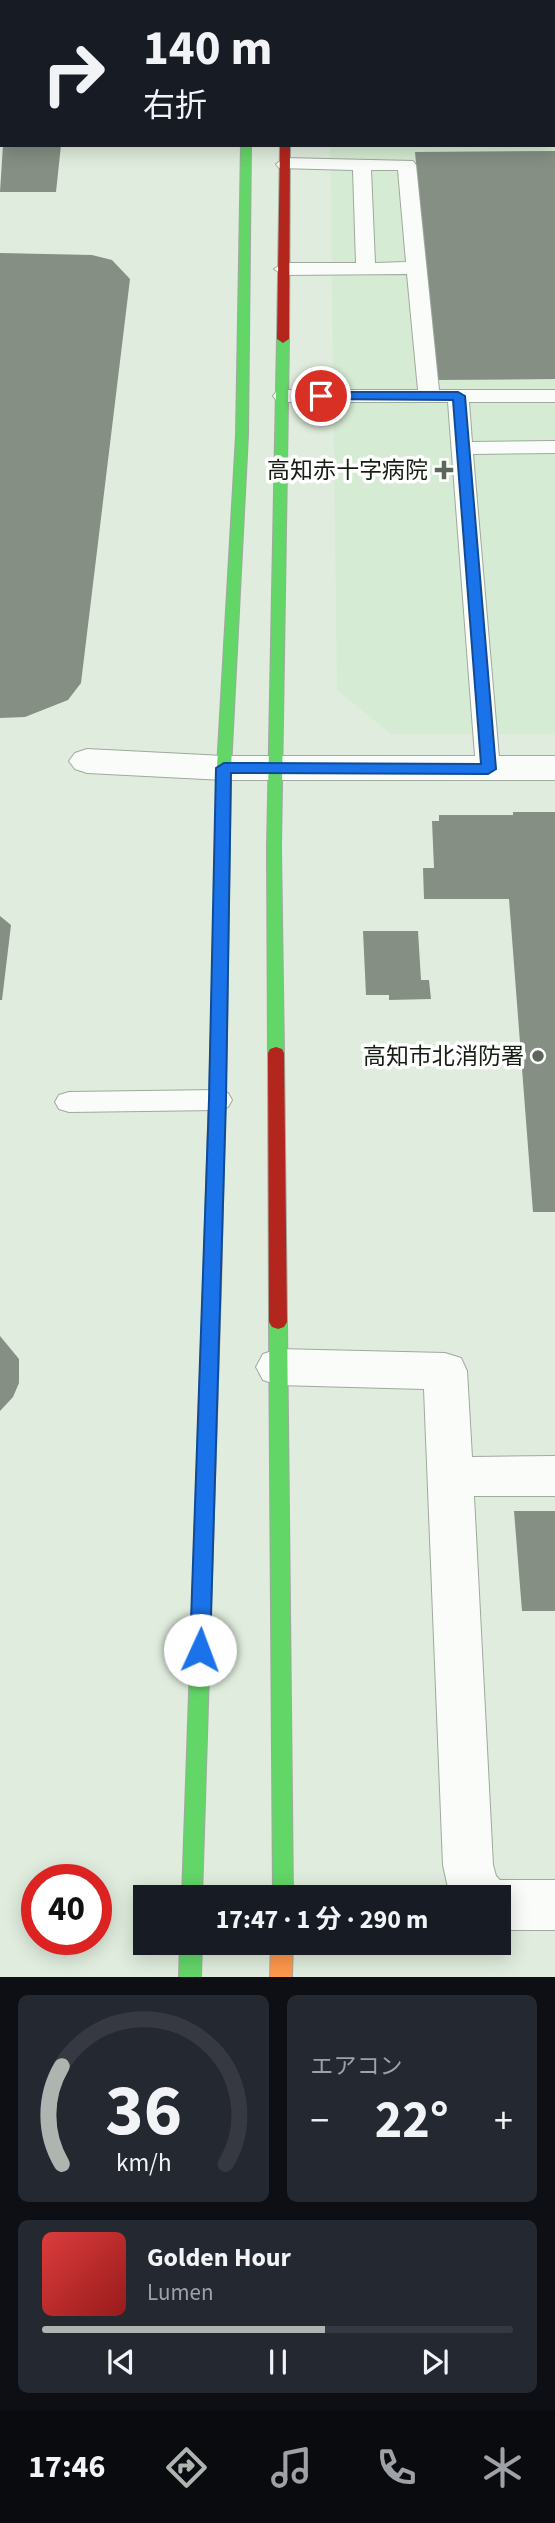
<!DOCTYPE html>
<html lang="ja">
<head>
<meta charset="utf-8">
<style>
  body { margin:0; font-family:"Source Sans 3","Noto Sans JP",sans-serif; background:#242831; color:#f1f3f6; height:100vh; display:flex; flex-direction:column; font-size:26px; white-space:nowrap }
  * { box-sizing:border-box; margin:0 }
  p { font-size:23px; color:#9ea1a6 }
  .icon { flex:none; width:38px; height:38px; fill:none; stroke:currentColor; stroke-width:2; stroke-linecap:round; stroke-linejoin:round }
  .map { position:relative; height:1977px; overflow:hidden }
  .side { display:flex; flex-direction:column; gap:18px; padding:18px; background:#0d0f14; flex:1 }
  .side>* { flex:none }
  .top-card { position:absolute; left:0px; top:0px; width:556px; height:147px; box-shadow:0 4px 18px #0003; background:#171b24; color:#f1f3f6; overflow:hidden }
  .speed { position:absolute; left:21px; top:1864px; display:flex; gap:14px; font-size:35px; font-weight:700; text-align:center }
  .speed>* { display:grid; place-content:center; width:91px; height:91px; border-radius:50%; background:#171b24; box-shadow:0 4px 18px #0003; line-height:1 }
  .speed .limit { border:10px solid #d22; background:#fff; color:#111 }
  .pin { position:absolute; display:grid; place-items:center; width:60px; height:60px; color:#fff; margin:-30px; border:4px solid #fff; border-radius:50%; box-shadow:0 2px 7px #0007 }
  .me { position:absolute; width:77px; margin:-38px; rotate:2deg; stroke-linejoin:round; filter:drop-shadow(0 0 5px #0008) }
  .turn { display:flex; align-items:center; gap:24px; height:147px; padding:0 28px; font-size:32px }
  .turn .icon { width:91px; height:91px; stroke-width:2.5 }
  .turn b { display:block; font-size:49px; line-height:60px }
  .big { font-size:52px; font-weight:700; line-height:1.1 }
  .side .widget { flex:1; display:flex; flex-direction:column; justify-content:center; gap:10px; min-width:0; padding:0 24px; border-radius:10px; background:#242831 }
  .side .dial { align-items:center; gap:0 }
  .dial svg { height:182px; overflow:visible; fill:none; stroke:#363941; stroke-width:7; stroke-linecap:round; text-anchor:middle }
  .dial text { fill:#f1f3f6; stroke:none }
  .song { display:flex; align-items:center; gap:21px }
  .cover { width:84px; height:84px; border-radius:10px; background:linear-gradient(135deg,hsl(0 70% 55%),hsl(0 70% 35%)) }
  .played { height:7px; border-radius:4px; background:linear-gradient(90deg,#aeb4b0 60%,#363941 60%) }
  .keys { display:flex; justify-content:space-around; direction:ltr }
  .heat { display:flex; justify-content:space-between; align-items:center; font-size:38px; direction:ltr }
  .side .tiles { flex:1; display:grid; gap:18px; grid-template-columns:1fr 1fr }
  .widget:last-child { grid-column:span 2 }
  .trip { position:absolute; left:133px; top:1885px; width:378px; height:70px; border-radius:0px; background:#171b24; box-shadow:0 4px 18px #0003; font-weight:700; line-height:70px; text-align:center }
  .tab-bar { display:flex; height:112px; justify-content:space-around; align-items:center; background:#090b0e; color:#9ea1a6 }
  .tab-bar .icon { width:49px; height:49px }
  .tab-bar .on { color:#aeb4b0 }
  .tab-bar b { font-size:32px; color:#f1f3f6 }
  .map>svg:first-child { display:block }
  .built { fill:#d6ebd3 }
  .lines { fill:none; stroke-linecap:round; stroke-linejoin:round }
  .stream { fill:#a7c3a2; fill-rule:evenodd }
  .building { fill:#858f84 }
  .lane-casing { stroke:#9fa99d; stroke-width:2 }
  .street-casing { stroke:#9fa99d; stroke-width:2 }
  .fast-casing { stroke:#9fa99d; stroke-width:2 }
  .slow-casing { stroke:#9fa99d; stroke-width:2 }
  .jam-casing { stroke:#9fa99d; stroke-width:2 }
  .path { stroke:#ced2cd; stroke-width:3.5; stroke-dasharray:3.5 2.5; stroke-linecap:butt }
  .lane { fill:#fafcfa; fill-rule:evenodd }
  .street { fill:#fafcfa; fill-rule:evenodd }
  .fast { fill:#63d668; fill-rule:evenodd }
  .slow { fill:#ff974d; fill-rule:evenodd }
  .jam { fill:#b3261e; fill-rule:evenodd }
  .route { fill:#1a73e8; stroke:#114b97; stroke-width:2 }
  .poi-dot { fill:#5d665b; stroke:#fff; stroke-width:2.5 }
  .labels { text-anchor:middle; dominant-baseline:central; stroke-width:7; stroke-linejoin:round; paint-order:stroke }
  .poi-label { font-size:23px; fill:#161e14; stroke:#fff; text-anchor:end }
</style>
</head>
<body>
<div class="map">
<svg width="555" height="1977" viewBox="0 0 555 1977">
  <rect width="100%" height="100%" fill="#e0edde"/>
  <path class="built" d="M555,99V734H391L337,690L330,145H555Z"/>
  <g class="lines">
    <path class="stream" d="M244,0H257L258,2H245Z
      M0,93H2V99H0Z"/>
  </g>
  <path class="building" d="M3,145H61L56,192H0Z
    M555,151V379L435,380L415,152Z
    M0,253L92,255L112,260L130,279L81,683L68,700L25,717L0,718Z
    M513,812H555V1212H533L509,899H424L423,868H434L432,821H439V815H513Z
    M0,916L11,925L2,1000H0Z
    M363,931H418L421,980H429L431,999L389,1000V995H366Z
    M0,1336L19,1359V1383L13,1397L0,1411Z
    M514,1511H555V1611H522Z"/>
  <g class="lines">
    <defs>
      <path id="lane" d="M285,158L413,161L416,165L439,390H555V402H469L472,442L555,441V453L473,454L500,769L497,775L488,777L479,775L476,769L448,402H283L276,400L273,396L276,392L283,390H418L407,274L284,275L274,269L284,263H356L353,170L279,168L276,164ZM371,170H398L406,262L375,263Z
        M218,1090L228,1093L232,1100L228,1107L218,1110L69,1112L59,1109L55,1102L59,1095L69,1092Z"/>
      <path id="street" d="M87,749L224,756H555V780H224L87,773L75,769L69,761L75,753Z
        M278,1349L445,1353L461,1358L467,1371L472,1457L555,1456V1496H474L493,1865L496,1876L500,1880H555V1930H499V1897H450L443,1865L424,1389L278,1385L263,1380L256,1367L263,1354Z"/>
      <path id="fast" d="M241,145H251L248,435L231,768L227,1031L225,1035H213L211,1031L217,768L236,435Z
        M283,335L289,339L281,848L284,1053L282,1057H270L268,1053L267,848L277,339Z
        M212,1281L218,1283L221,1288L202,1897H182L203,1288L206,1283Z
        M278,1315L284,1317L287,1322L293,1897H273L269,1322L272,1317Z
        M180,1942H202L201,1977H179Z"/>
      <path id="slow" d="M219,1025L225,1027L227,1031L221,1288L218,1293L212,1295L206,1293L203,1288L211,1031L213,1027Z
        M271,1942H293L292,1977H270Z"/>
      <path id="jam" d="M0,44H2V50H0Z
        M280,145H290L289,339L283,343L277,339Z
        M276,1047L282,1049L284,1053L287,1322L284,1327L278,1329L272,1327L269,1322L268,1053L270,1049Z"/>
    </defs>
    <use href="#lane" class="lane-casing"/>
    <use href="#street" class="street-casing"/>
    <use href="#fast" class="fast-casing"/>
    <use href="#slow" class="slow-casing"/>
    <use href="#jam" class="jam-casing"/>
    <path class="path" d="M260,0L264,2
      M421,2L430,0"/>
    <use href="#lane" class="lane"/>
    <use href="#street" class="street"/>
    <use href="#fast" class="fast"/>
    <use href="#slow" class="slow"/>
    <use href="#jam" class="jam"/>
  </g>
  <path class="route" d="M321,392H458L465,396L496,769L488,774L231,773L226,1100L210,1650L207,1656L200,1659L193,1656L190,1650L209,1100L216,768L224,763L481,764L453,400L317,399V393Z"/>
  <g class="poi-dot">
    <path d="M440.5 459.5h7v7h7v7h-7v7h-7v-7h-7v-7h7z"/>
    <circle cx="538" cy="1056" r="7"/>
  </g>
  <g class="labels">
    <g class="poi-label">
      <text x="428" y="470">高知赤十字病院</text>
      <text x="524" y="1056">高知市北消防署</text>
    </g>
  </g>
</svg>
<div class="speed"><div class="limit">40</div></div>
<div class="pin" style="left:321px;top:396px;background:#d93025"><svg class="icon" aria-label="arrive" viewBox="0 0 24 24"><path d="M6 21V4h12l-3 4 3 4H6"/></svg></div>
<svg class="me" style="left:200px;top:1650px" viewBox="-20 -20 40 40"><circle r="19" fill="#fff"/><path d="M0-13L10 11 0 6-10 11z" fill="#1a73e8"/></svg>
<div class="trip">17:47 · 1 分 · 290 m</div>
<div class="top-card">
<div class="turn"><svg class="icon" aria-label="right" viewBox="0 0 24 24"><path d="M7 20v-9h11M14 6l5 5-5 5"/></svg><div><b>140 m</b>右折</div></div>
</div>
</div>
<section class="side">
<div class="tiles">
<div class="widget dial"><svg viewBox="0 0 100 80">
<path d="M14 69A42 42 0 1 1 86 69"/>
<path d="M14 69A42 42 0 0 1 14 26" stroke="#aeb4b0"/>
<text x="50" y="56" font-size="32" font-weight="700">36</text>
<text x="50" y="72" font-size="11">km/h</text>
</svg></div>
<div class="widget"><p>エアコン</p>
<div class="heat"><a>−</a><b class="big">22°</b><a>+</a></div>
</div>
<div class="widget">
<div class="song"><i class="cover"></i><div><b>Golden Hour</b><p>Lumen</p></div></div>
<div class="played"></div>
<div class="keys"><svg class="icon" aria-label="previous" viewBox="0 0 24 24"><path d="M18 5L8 12l10 7zM5 5v14"/></svg><svg class="icon" aria-label="pause" viewBox="0 0 24 24"><path d="M8 5v14M16 5v14"/></svg><svg class="icon" aria-label="next" viewBox="0 0 24 24"><path d="M6 5l10 7-10 7zM19 5v14"/></svg></div>
</div>
</div>
</section>
<nav class="tab-bar">
<b>17:46</b>
<svg class="icon on" aria-label="directions" viewBox="0 0 24 24"><path d="M12 3l9 9-9 9-9-9zM9 14v-3h6M13 9l2 2-2 2"/></svg>
<svg class="icon" aria-label="music" viewBox="0 0 24 24"><path d="M9 18V5l10-2v13"/><circle cx="6" cy="18" r="3"/><circle cx="16" cy="16" r="3"/></svg>
<svg class="icon" aria-label="phone" viewBox="0 0 24 24"><path d="M5 4h4l2 5-3 2q2 4 5 5l2-3 5 2v4C11 20 4 13 5 4z"/></svg>
<svg class="icon" aria-label="climate" viewBox="0 0 24 24"><path d="M12 3v18M4 7l16 10M4 17L20 7"/></svg>
</nav>
</body>
</html>
